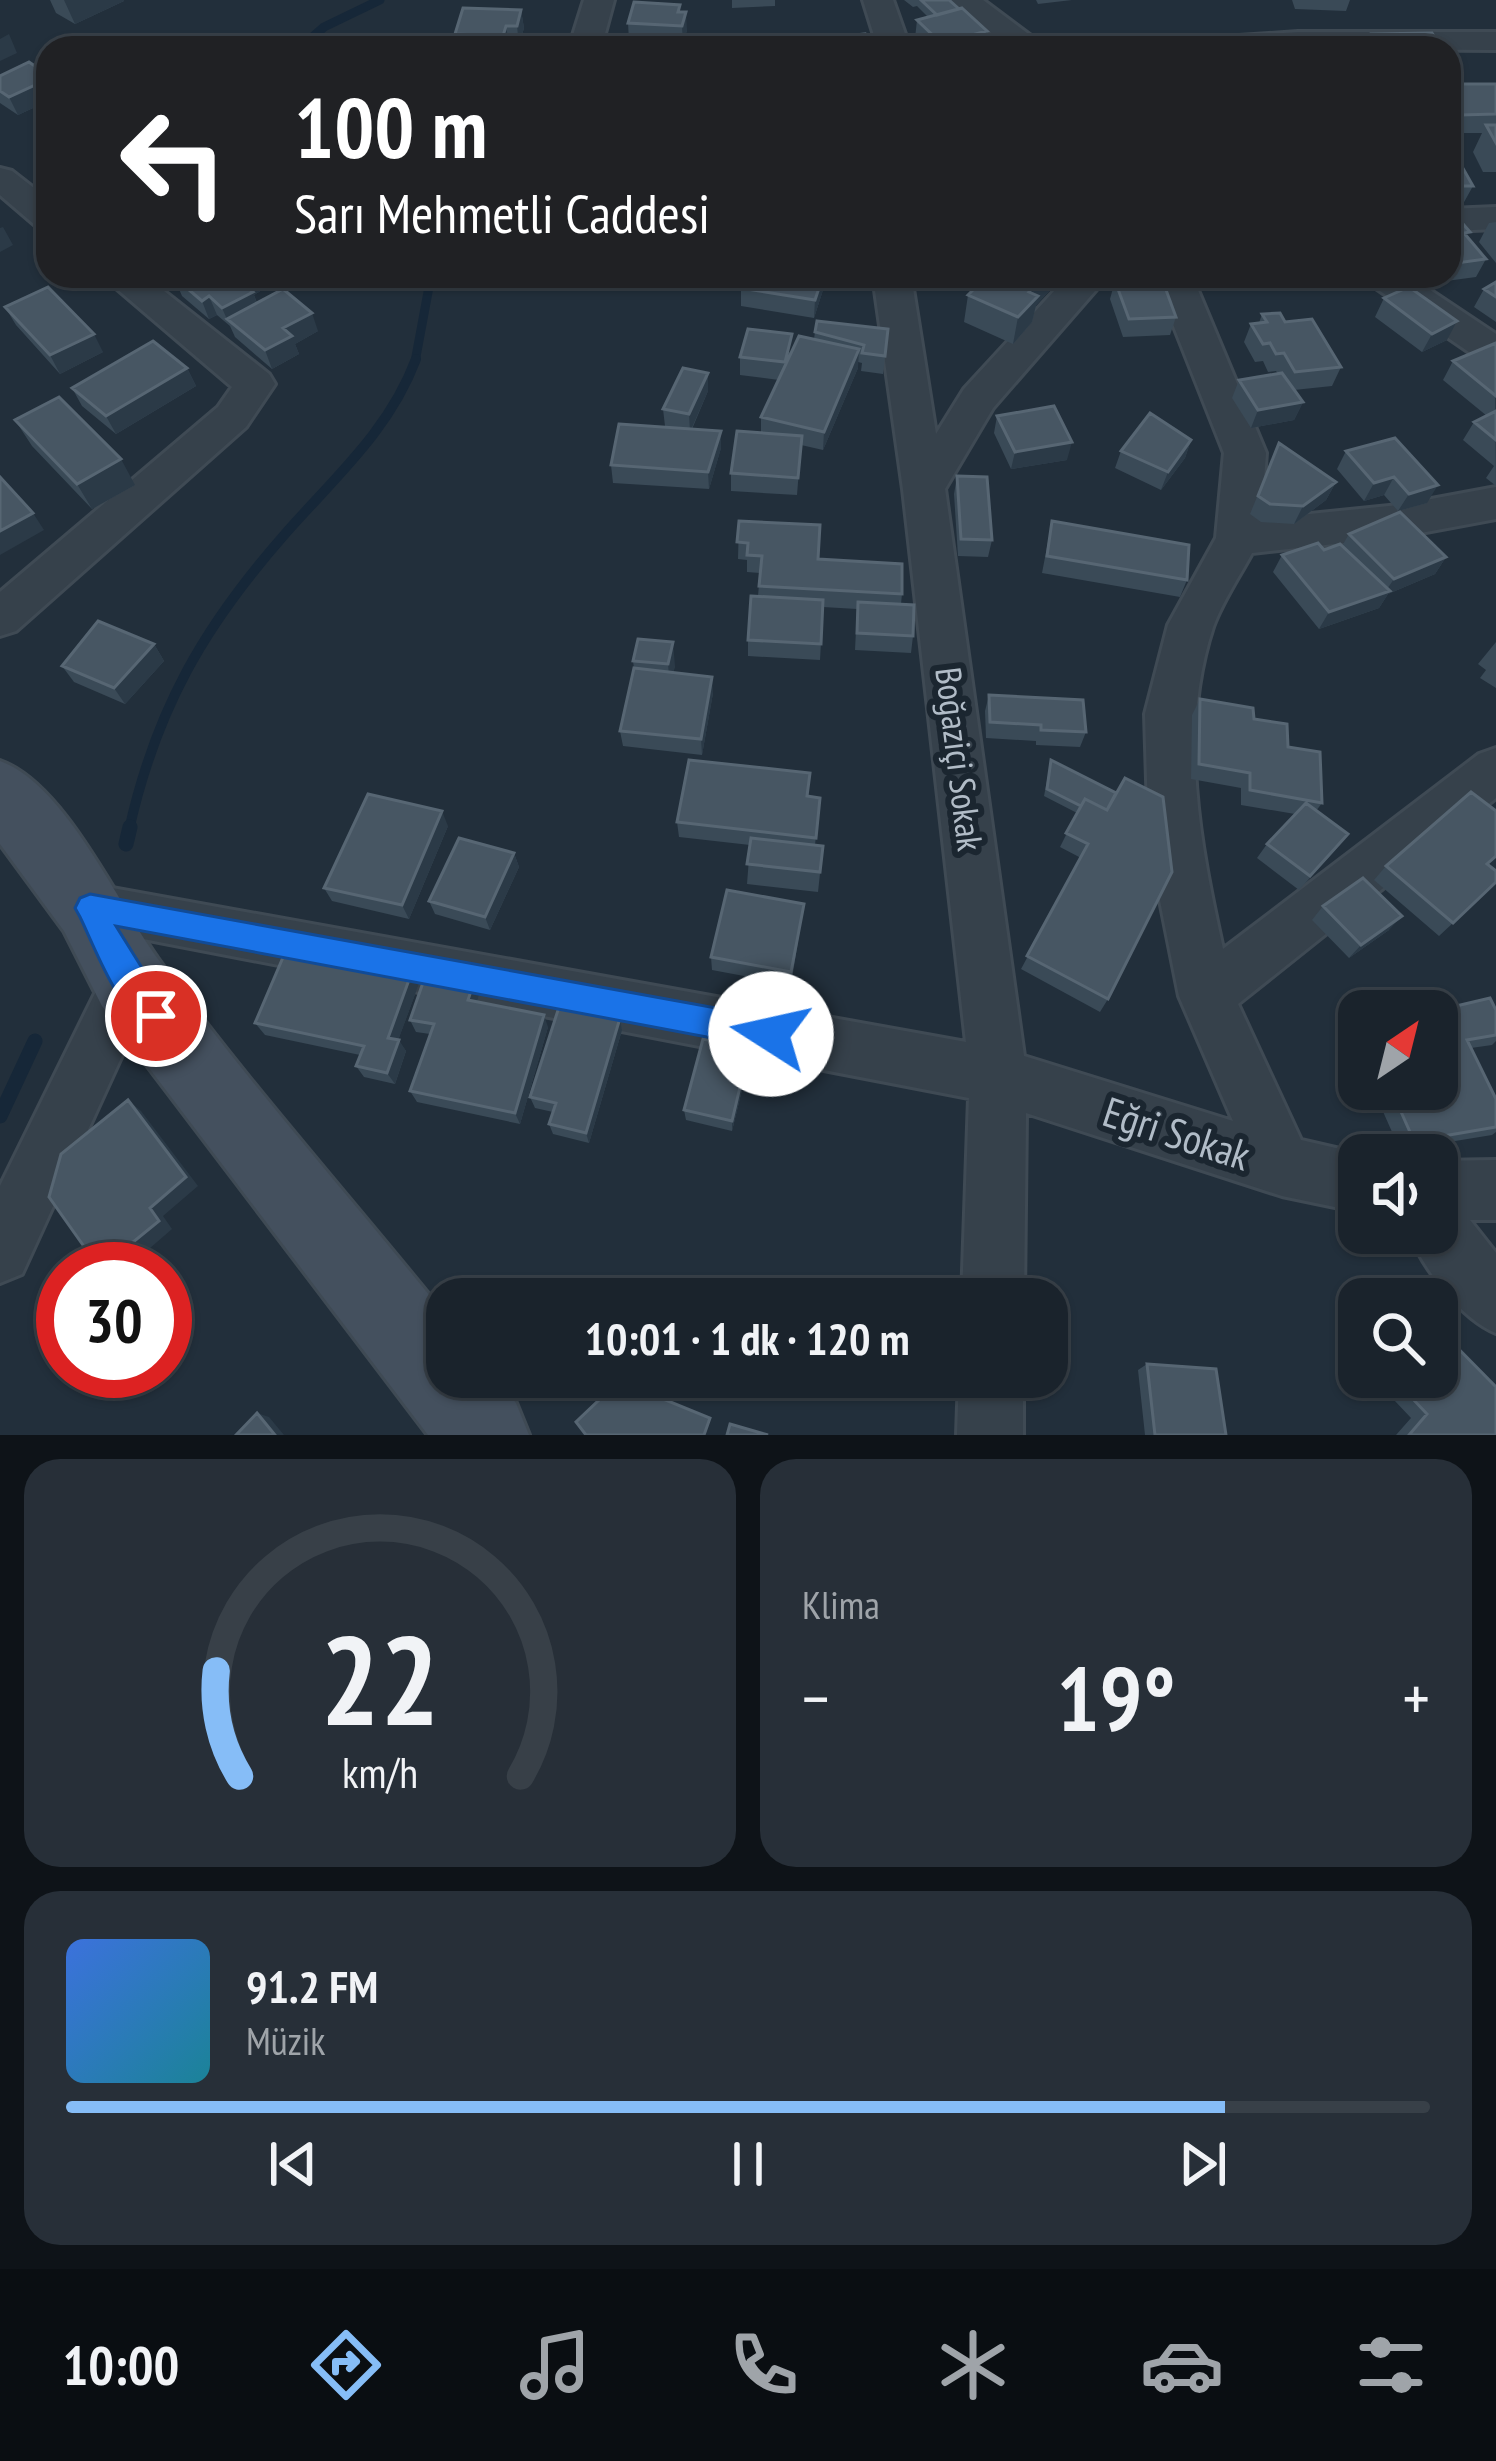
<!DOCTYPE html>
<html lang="tr">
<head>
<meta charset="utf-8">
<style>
  body { margin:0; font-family:"PT Sans Narrow",sans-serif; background:#272f38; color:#f1f3f6; height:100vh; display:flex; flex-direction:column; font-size:45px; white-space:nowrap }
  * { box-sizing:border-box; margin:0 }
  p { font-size:39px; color:#9fa4a9 }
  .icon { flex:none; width:66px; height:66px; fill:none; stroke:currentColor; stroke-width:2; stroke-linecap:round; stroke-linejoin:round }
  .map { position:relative; height:1435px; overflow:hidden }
  .drawer { display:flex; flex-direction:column; gap:24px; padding:24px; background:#0e1318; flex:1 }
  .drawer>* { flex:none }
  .hud { position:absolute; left:36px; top:36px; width:1425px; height:252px; border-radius:36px; box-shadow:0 3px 9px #0004,0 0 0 3px #384048; background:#202124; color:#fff; overflow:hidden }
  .needle { width:78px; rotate:35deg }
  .controls { position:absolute; left:1338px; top:990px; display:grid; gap:24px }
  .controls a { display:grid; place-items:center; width:120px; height:120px; border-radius:24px; background:#1a232c; box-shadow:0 3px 9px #0004,0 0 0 3px #384048; font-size:60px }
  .speed { position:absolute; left:36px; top:1242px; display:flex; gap:24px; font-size:60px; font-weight:700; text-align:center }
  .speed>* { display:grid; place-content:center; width:156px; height:156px; border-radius:50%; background:#1a232c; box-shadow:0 3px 9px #0004,0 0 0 3px #384048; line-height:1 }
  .speed .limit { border:18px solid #d22; background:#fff; color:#111 }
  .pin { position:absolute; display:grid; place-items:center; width:102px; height:102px; color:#fff; margin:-51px; border:6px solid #fff; border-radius:50%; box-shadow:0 3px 12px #0007 }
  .me { position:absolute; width:132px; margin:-66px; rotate:280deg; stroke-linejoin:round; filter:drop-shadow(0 0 9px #0008) }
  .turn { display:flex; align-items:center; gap:42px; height:252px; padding:0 60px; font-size:54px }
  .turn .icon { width:156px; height:156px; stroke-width:2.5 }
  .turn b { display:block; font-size:84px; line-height:102px }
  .big { font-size:90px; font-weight:800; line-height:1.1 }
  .drawer .tile { flex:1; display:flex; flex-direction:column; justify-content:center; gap:18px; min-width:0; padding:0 42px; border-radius:36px; background:#272f38 }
  .drawer .dial { align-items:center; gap:0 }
  .dial svg { height:312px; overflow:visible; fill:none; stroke:#384048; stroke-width:7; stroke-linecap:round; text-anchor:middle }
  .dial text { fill:#f1f3f6; stroke:none }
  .song { display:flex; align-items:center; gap:36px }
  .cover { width:144px; height:144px; border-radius:18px; background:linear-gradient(135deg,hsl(220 70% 55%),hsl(190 70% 35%)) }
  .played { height:12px; border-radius:6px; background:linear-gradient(90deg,#86bdf7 85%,#384048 85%) }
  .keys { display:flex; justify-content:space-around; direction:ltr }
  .heat { display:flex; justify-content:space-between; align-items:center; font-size:66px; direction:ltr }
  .drawer .tiles { flex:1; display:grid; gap:24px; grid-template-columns:1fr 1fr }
  .tile:last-child { grid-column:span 2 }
  .trip { position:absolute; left:426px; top:1278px; width:642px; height:120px; border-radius:36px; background:#1a232c; box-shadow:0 3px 9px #0004,0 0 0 3px #384048; font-weight:800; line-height:120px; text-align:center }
  .menu { display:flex; height:192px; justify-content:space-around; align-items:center; background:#0a0e12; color:#9fa4a9 }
  .menu .icon { width:84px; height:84px }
  .menu .current { color:#86bdf7 }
  .menu b { font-size:54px; color:#f1f3f6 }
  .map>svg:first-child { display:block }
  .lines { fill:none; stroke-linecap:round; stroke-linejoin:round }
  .stream-far2 { stroke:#162738; stroke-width:9 }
  .stream-far1 { stroke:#162738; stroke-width:10 }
  .stream { stroke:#162738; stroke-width:15 }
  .street-casing { stroke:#3f4a54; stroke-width:6 }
  .secondary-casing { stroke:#3f4a54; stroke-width:6 }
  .street { fill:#36414b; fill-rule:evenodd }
  .secondary { fill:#44505e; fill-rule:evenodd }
  .wall { fill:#3a4a57 }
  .shaded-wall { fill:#2b3a47 }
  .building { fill:#475663; stroke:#576673; stroke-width:3 }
  .route { fill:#1a73e8; stroke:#114b97; stroke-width:3 }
  .labels { text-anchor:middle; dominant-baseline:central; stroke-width:12; stroke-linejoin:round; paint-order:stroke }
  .street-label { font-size:36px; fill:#b1bcc7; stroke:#1b2630 }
  .near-street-label { font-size:42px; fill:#b1bcc7; stroke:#1b2630 }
</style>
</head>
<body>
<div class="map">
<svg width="1496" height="1435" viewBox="0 0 1496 1435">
  <rect width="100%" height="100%" fill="#222f3b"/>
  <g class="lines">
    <path class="stream-far2" d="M300,48L324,27L380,0
      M415,362L431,276"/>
    <path class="stream-far1" d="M129,830C156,709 204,626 285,534C335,477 389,431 416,359"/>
    <path class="stream" d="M126,844L130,827
      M0,1116L35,1041"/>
    <defs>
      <path id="street" d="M584,0H614L601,48H569Z
        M863,0H893L910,48H878Z
        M948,0H983L1047,48H1011Z
        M1298,32H1496V50L1179,48L1195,39Z
        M0,168L12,171L48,199V228L35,225L0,195Z
        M1496,207V229L1449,231V209Z
        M102,276H145L269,374L275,384L246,427L16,631L0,636V592L218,407L232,387Z
        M873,276H911L936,434L964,389L1068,276H1108L993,408L945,489L1024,1056L1233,1121L1179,996L1149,845L1145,714L1168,625L1216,538L1224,453L1154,276H1192L1266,453L1261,519L1399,505L1496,487V519L1399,537L1252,553C1239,577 1222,602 1213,627C1178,733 1200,844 1223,949L1479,754L1496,748V798L1238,1004L1301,1140L1366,1155H1359V1212L1282,1196L1026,1113L1024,1299H962L969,1098L71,925L64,908L71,891L90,884L966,1042L903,489Z
        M1364,276H1409L1496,334V365L1482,361L1370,284Z
        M129,955L148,963L156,981L22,1274L0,1283V1186L110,963Z
        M1496,1160V1220H1470L1496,1253V1333C1460,1318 1424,1269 1409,1233H1437V1161Z
        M959,1377H1023V1435H957Z"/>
      <path id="secondary" d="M0,761C65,784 118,904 158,959C246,1081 352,1199 447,1317V1377H495L516,1403L529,1435H428L102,1006L64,931L0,844Z"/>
    </defs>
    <use href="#street" class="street-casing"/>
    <use href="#secondary" class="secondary-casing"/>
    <use href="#street" class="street"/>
    <use href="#secondary" class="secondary"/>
  </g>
  <path class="wall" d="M50,0H124V1L75,24L56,13Z
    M732,0H775V6L732,8Z
    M904,0H949L987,31L984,48H925L915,38L917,20L928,17L917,6L913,7Z
    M1036,0H1072L1038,4Z
    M1292,0H1350L1346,11L1295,9Z
    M680,5V12L687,30L683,44L629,41L628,23Z
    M521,10L524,28L519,45L509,44L508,48H458L455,34Z
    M1372,34L1442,48H1366Z
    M48,75V101L18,115L0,103V76Z
    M1449,84H1496V172H1483L1473,152L1482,133H1451L1449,130Z
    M48,147V171L38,151Z
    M1449,156L1473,186L1463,204L1449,205Z
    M1449,218L1486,259L1476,277L1424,284L1418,276H1449Z
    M1496,222V263L1479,242L1489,223Z
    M156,276H257L262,290L254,295L257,303L318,331L295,344L299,354L272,369L235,337L230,326L217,315L209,319L182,296L176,282L170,285Z
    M536,276H589L584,289L537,282Z
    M1193,276H1243L1215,291Z
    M1005,281L1051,289L1036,305L1032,322L1013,344L964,322L968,295Z
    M1115,281L1176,317L1170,335L1123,337L1110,299Z
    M1496,282V322L1474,307L1484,289Z
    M741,288L823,290L814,318L741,306Z
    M1384,298L1447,340L1422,352L1375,317Z
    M5,307L103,352L60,374L16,325Z
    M1262,314L1285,322L1341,367L1332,386L1294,390L1303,402L1294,420L1251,428L1232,398L1239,380L1278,374L1276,371L1268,372L1263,361L1255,362L1244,342L1251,324L1259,323Z
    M888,329L883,374L861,371L862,363L858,362V368L823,450L801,445L797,495L731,491V473L761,433V417L779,380L740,375V357L792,352L814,339L815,332Z
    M1495,342L1496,486L1486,478L1494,466L1463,440L1474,422L1487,416L1443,380L1453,361Z
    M187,368L196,386L116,434L82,406L72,388Z
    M708,373V391L692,429L721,448L709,489L613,483L611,465L665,426L663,409Z
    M997,416L1067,460L1011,469L994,433Z
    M15,420L135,485L92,509L32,446Z
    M1395,438L1427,503L1398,511L1384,495L1364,501L1337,469L1346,451Z
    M1191,440L1185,458L1161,490L1115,468L1121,451Z
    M1279,443L1336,482L1326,500L1294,524L1261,522L1250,514Z
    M957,476L992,540L988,557L958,556L954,494Z
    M739,521L818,559L902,594L901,604L913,636L911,653L855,650L857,609L823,607L820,660L748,656V640L758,596L760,573L747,572V560L738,559Z
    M1052,521L1187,580L1180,597L1042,573Z
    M1349,534L1446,557L1435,574L1388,594L1379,608L1319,629L1273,572L1282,555L1342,546Z
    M638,639L675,666L673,672L713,693L702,755L623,746L620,731L634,668L633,661Z
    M1496,642V688L1480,678L1486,670L1478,664Z
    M154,644L164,661L125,704L74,682L62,666Z
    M989,695L1086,732L1080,747L1036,745V741L986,738L985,711Z
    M1200,699L1254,719L1288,747L1322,803L1316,811L1337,848L1299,890L1257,858L1267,844L1295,814L1241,805V788L1191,779L1192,715Z
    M1051,760L1116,793L1108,999L1100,1012L1021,969L1081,858L1060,847L1077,813L1044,796Z
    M808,796L820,798L815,845L823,846L818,892L747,884L750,845L679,837L677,822Z
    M448,826L409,919L332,901L324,888Z
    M514,853L519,867L490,930L435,914L429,901Z
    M1488,865L1496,883L1439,936L1374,880L1386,866Z
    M804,904L791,985L712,970L711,957Z
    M1323,906L1389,930L1349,958L1312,920Z
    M421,978L398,1040L406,1051L395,1084L364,1077L356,1066L360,1055L265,1035L255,1023Z
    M479,995L477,1002L548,1027L520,1124L417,1102L410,1091L430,1034L416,1032L410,1020Z
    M1496,1010V1041L1492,1045L1471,1048L1496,1127V1132L1492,1135L1400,1150L1373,1089H1437V1011Z
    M620,1018L622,1030L589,1143L553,1134L549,1124L553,1112L535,1108L530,1097Z
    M1359,1033V1059L1351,1041Z
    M749,1061L732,1131L686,1120L684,1110Z
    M1147,1364L1226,1435H1145L1138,1370Z
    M1383,1377H1437L1496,1435H1396L1411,1418L1378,1383Z"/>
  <path class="shaded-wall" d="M64,0H124V1L75,24Z
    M521,10L524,28L519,45L517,26Z
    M686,12L687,30L683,44L682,26Z
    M506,26L509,44L508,48H505L503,36Z
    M987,31L984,48H940L941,43Z
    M9,34L17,53L0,61V39Z
    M48,79V101L18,115L9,97Z
    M3,227L13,245L0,252V228Z
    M166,276H185L174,277L176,282L170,285Z
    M248,276H257L262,290L254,295L259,310L227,319L230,326L222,308L239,281Z
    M582,276H589L584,289Z
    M823,276V290L814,318L815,300Z
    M1044,276H1054L1051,289L1036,305L1032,322L1013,344L1018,317L1029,292Z
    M1220,276H1243L1215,291Z
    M209,296L217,315L209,319L202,301Z
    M312,313L318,331L295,344L299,354L272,369L265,350L283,328Z
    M1457,321L1447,340L1422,352L1432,334Z
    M94,334L103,352L60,374L50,355Z
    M859,349L858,368L823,450L824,432Z
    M187,368L196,386L116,434L106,416Z
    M708,373V391L690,432L689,414Z
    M1303,402L1294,420L1251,428L1258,410Z
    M721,431V448L709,489L708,472Z
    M1191,440L1185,458L1161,490L1168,472Z
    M1072,442L1067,460L1011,469L1015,452Z
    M121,459L135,485L92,509L77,484Z
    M1394,477L1384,495L1364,501L1374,483Z
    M1336,482L1326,500L1294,524L1303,506Z
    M1438,485L1427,503L1398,511L1409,494Z
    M33,513L44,530L0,555V531Z
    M1446,557L1435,574L1388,594L1379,608L1319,629L1329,612L1385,592L1394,579Z
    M673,642L675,666L670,688L668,664Z
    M154,644L164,661L125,704L114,688Z
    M712,677L713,693L702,755L701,739Z
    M442,811L448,826L409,919L402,905Z
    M514,853L519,867L490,930L485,917Z
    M1402,916L1389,930L1349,958L1361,945Z
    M414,966L421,978L395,1049L388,1038Z
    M474,982L479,995L474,1012L468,1000Z
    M544,1015L548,1027L520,1124L515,1113Z
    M620,1018L622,1030L589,1143L586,1133Z
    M399,1040L406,1051L395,1084L387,1073Z
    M749,1049V1061L732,1131V1121Z
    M128,1100L141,1111L198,1186L163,1216L172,1229L126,1269H102L150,1208Z
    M257,1413L269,1417L284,1435H275Z"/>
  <path class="building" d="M921,0H949L959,9L937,15Z
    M634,2L680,5L678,12H686L682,26L628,23Z
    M463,8L521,10L517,26H506L503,36L455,34Z
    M962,8L987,31L941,43L917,20Z
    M1432,33L1442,48H1380L1372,34Z
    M865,34L868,48H844L840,41L813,44L812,40Z
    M1037,40L1049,48H1016Z
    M840,41L844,48H805L803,45Z
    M1215,41L1221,48H1171Z
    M29,62L48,75V79L9,97L0,91V76Z
    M1449,84H1496V114L1460,115L1452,102H1449Z
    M1486,125H1496V143Z
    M48,147V161L38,151Z
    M1449,156H1456L1473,186H1449Z
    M1457,217L1470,232L1464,233L1486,259L1449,264V218Z
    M177,276H248L239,281L253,292L222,308L209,296L202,301L174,277Z
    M746,276H823L815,300L741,288Z
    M987,276H993L1005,281L1010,276H1044L1029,292L1038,296L1018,317L968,295Z
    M1162,279L1176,317L1129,319L1115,281Z
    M1496,282V297L1484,289Z
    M48,287L94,334L50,355L5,307Z
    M1409,287L1457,321L1432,334L1384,298Z
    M283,289L312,313L283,328L292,336L265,350L227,319Z
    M1280,313L1285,322L1312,319L1341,367L1295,372L1284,353L1276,354L1270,343L1263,344L1251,324L1267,322L1262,314Z
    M817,321L888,329L885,356L862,353L864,345L815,332Z
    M748,329L792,334L785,362L740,357Z
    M799,336L859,349L824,432L761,417Z
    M153,341L187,368L106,416L72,388Z
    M1496,343V396L1453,361Z
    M683,368L708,373L689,414L663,409Z
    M1282,373L1303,402L1258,410L1239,380Z
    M59,397L121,459L77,484L15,420Z
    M1054,406L1072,442L1015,452L997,416Z
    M1496,411V440L1474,422Z
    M1150,413L1191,440L1168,472L1121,451Z
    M619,424L721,431L708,472L611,465Z
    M737,431L802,436L798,478L731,473Z
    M1395,438L1438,485L1409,494L1394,477L1374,483L1346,451Z
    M1279,443L1336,482L1303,506L1270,504L1258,496Z
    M957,476L987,477L992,540L961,539Z
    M0,477L33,513L0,531Z
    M1400,512L1446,557L1394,579L1349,534Z
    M739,521L820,525L818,559L902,564V594L759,586L762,556L747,555L748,543L737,542Z
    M1052,521L1189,545L1187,580L1047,556Z
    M1318,543L1324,550L1340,544L1390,591L1329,612L1282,555Z
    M751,596L823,600L821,644L748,640Z
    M858,602L914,605L913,636L857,633Z
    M98,621L154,644L114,688L62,666Z
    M638,639L673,642L668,664L633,661Z
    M634,668L712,677L701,739L620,731Z
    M989,695L1083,700L1086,732L1041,730V725L990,722Z
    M1200,699L1253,708L1254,719L1287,724L1288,747L1320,752L1322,803L1250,790V773L1199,764Z
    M689,760L810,773L807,796L820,798L816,838L677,822Z
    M1051,760L1116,793L1107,810L1085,799L1081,806L1047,789Z
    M1125,778L1163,797L1172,872L1108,999L1027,956L1088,844L1066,833L1085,799L1107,810Z
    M1471,792L1496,811V856L1487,864L1496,871V882L1453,923L1386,866Z
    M368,794L442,811L402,905L324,888Z
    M1306,803L1348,834L1310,876L1267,844Z
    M459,838L514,853L485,917L429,901Z
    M751,838L823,846L820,872L747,864Z
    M1363,878L1402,916L1361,945L1323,906Z
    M727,890L804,904L791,972L711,957Z
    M290,941L414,966L388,1038L399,1040L387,1073L356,1066L364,1046L255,1023Z
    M426,974L474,982L468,1000L544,1015L515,1113L410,1091L434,1024L410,1020Z
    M1490,998L1496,1010V1035L1467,1040L1496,1099V1127L1414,1141L1391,1089H1437V1011H1435Z
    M560,1004L620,1018L586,1133L549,1124L556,1103L530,1097Z
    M703,1039L749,1049L732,1121L684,1110Z
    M128,1100L186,1177L150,1208L159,1221L100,1269L49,1197L61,1154Z
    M1438,1328L1496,1387V1435H1409L1427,1414L1393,1378L1437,1377Z
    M1147,1364L1216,1369L1226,1435H1155Z
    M619,1381L710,1418L704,1435H586L576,1422Z
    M257,1413L275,1435H236Z
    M730,1424L768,1435H727Z"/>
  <path class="route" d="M90,894L771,1018L782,1023L787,1034L782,1045L771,1049L116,926L172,1016L167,1026L156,1031C119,1016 97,952 80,917L75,908L80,898Z"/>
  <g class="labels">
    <g class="street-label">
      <text transform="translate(960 759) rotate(83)">Boğaziçi Sokak</text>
    </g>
    <g class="near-street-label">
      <text transform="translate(1177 1133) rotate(18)">Eğri Sokak</text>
    </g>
  </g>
</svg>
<div class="controls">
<a><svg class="needle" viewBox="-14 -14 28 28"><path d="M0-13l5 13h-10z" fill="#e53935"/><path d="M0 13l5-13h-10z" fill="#9fa4a9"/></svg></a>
<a><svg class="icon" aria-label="sound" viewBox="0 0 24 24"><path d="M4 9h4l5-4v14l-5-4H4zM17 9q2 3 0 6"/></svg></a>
<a><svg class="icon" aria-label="search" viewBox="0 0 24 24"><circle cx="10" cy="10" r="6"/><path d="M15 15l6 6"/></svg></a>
</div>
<div class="speed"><div class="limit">30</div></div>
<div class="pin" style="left:156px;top:1016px;background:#d93025"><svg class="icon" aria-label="arrive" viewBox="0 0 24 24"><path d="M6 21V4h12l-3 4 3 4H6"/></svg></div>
<svg class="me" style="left:771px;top:1034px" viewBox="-20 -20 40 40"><circle r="19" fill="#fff"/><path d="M0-13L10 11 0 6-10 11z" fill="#1a73e8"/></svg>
<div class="trip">10:01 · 1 dk · 120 m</div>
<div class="hud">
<div class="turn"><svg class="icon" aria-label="left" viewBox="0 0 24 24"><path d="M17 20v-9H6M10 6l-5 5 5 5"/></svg><div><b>100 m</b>Sarı Mehmetli Caddesi</div></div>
</div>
</div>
<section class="drawer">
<div class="tiles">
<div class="tile dial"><svg viewBox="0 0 100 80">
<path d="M14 69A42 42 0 1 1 86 69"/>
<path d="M14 69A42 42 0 0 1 8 42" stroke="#86bdf7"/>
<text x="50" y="56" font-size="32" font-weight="700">22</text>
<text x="50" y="72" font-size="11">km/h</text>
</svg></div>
<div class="tile"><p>Klima</p>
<div class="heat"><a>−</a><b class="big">19°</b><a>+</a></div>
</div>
<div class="tile">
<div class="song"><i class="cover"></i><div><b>91.2 FM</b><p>Müzik</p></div></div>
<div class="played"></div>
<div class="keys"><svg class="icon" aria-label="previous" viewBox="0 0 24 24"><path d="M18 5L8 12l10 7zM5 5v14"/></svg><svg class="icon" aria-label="pause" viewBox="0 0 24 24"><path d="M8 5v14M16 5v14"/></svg><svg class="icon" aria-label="next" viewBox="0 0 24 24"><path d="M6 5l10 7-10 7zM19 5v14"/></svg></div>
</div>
</div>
</section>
<nav class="menu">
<b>10:00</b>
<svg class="icon current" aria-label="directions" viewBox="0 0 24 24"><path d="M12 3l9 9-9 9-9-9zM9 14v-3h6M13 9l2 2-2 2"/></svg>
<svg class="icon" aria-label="music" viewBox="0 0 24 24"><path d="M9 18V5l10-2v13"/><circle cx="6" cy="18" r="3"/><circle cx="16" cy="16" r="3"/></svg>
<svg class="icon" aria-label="phone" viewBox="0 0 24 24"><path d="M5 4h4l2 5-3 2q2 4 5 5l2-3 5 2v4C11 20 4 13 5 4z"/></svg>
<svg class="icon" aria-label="climate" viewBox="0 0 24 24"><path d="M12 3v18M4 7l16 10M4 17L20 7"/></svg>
<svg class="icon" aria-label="car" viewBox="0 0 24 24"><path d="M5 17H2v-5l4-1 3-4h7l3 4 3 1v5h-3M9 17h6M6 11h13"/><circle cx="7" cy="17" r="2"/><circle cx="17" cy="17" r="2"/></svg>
<svg class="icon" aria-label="filters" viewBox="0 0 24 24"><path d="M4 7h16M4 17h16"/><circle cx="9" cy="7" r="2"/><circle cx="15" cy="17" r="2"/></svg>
</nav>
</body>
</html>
